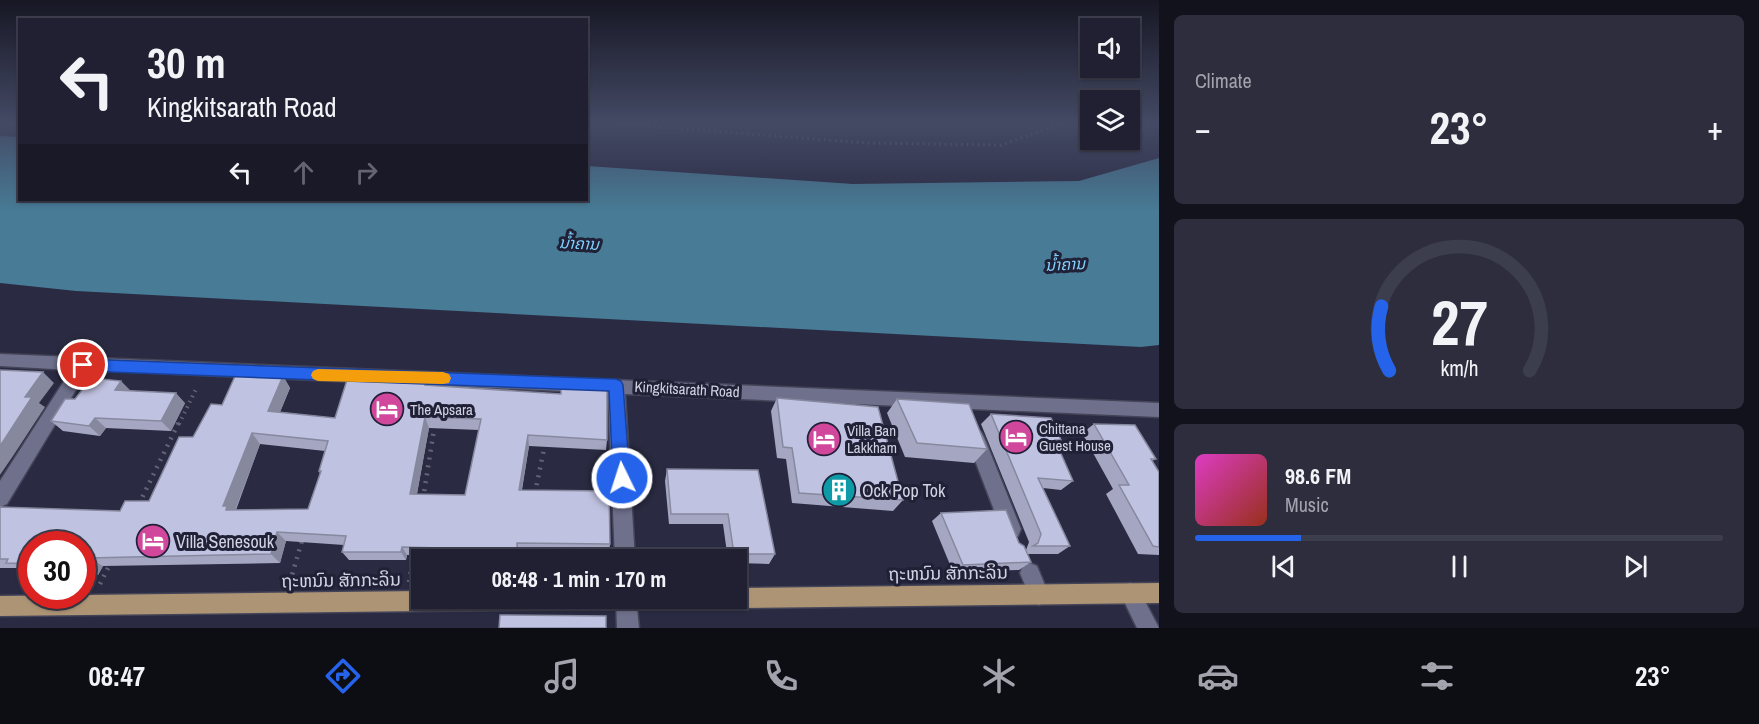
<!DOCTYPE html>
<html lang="en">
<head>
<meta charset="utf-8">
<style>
  body { margin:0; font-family:"Archivo Narrow","Noto Sans Lao",sans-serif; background:#2d2d3e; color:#f1f3f6; height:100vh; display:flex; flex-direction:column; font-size:22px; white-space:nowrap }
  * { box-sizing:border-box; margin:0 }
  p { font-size:20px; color:#a2a3ac }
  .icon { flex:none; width:33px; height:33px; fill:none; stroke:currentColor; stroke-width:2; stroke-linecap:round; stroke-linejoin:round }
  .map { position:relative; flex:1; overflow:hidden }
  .side { display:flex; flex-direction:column; gap:15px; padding:15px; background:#12121c; width:600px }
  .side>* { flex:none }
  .top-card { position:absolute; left:18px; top:18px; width:570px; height:183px; border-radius:0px; box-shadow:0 2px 4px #0004,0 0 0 2px #3d3e4d; background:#202032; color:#f1f3f6; overflow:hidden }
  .controls { position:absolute; left:1080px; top:18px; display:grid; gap:12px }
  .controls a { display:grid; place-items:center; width:60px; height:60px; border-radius:0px; background:#202032; box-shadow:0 2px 4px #0004,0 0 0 2px #3d3e4d; font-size:30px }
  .speed { position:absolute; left:18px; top:531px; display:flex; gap:12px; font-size:30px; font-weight:700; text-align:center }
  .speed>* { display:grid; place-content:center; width:78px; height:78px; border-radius:50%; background:#202032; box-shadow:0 2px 4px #0004,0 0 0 2px #3d3e4d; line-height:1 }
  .speed .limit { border:9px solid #d22; background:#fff; color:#111 }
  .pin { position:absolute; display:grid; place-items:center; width:51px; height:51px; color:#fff; margin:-26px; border:3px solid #fff; border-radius:50%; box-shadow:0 2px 6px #0007 }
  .me { position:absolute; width:66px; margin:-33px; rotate:356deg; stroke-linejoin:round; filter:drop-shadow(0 0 4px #0008) }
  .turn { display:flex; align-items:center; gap:21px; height:126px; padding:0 30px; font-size:27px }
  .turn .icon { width:78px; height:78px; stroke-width:2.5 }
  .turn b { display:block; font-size:42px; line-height:51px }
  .lanes { display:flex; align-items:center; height:57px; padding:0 30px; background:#0003; justify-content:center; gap:30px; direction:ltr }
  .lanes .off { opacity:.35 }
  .big { font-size:45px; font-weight:700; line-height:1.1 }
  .side .card { flex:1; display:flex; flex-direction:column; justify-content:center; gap:9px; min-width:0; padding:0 21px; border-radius:9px; background:#2d2d3e }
  .side .dial { align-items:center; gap:0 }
  .dial svg { height:156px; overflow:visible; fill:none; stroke:#3d3e4d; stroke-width:7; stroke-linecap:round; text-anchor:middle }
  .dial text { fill:#f1f3f6; stroke:none }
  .song { display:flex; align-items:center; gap:18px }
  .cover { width:72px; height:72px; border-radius:9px; background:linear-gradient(135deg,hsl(310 70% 55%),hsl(10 70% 35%)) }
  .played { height:6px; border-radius:3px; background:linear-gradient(90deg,#2563eb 20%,#3d3e4d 20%) }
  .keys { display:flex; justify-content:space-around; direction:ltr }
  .heat { display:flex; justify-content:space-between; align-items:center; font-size:33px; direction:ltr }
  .trip { position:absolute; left:411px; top:549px; width:336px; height:60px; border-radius:0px; background:#202032; box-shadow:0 2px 4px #0004,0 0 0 2px #3d3e4d; font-weight:700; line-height:60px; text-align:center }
  .dock { display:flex; height:96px; justify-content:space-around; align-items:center; background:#0d0d14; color:#a2a3ac }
  .dock .icon { width:42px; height:42px }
  .dock .selected { color:#2563eb }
  .dock b { font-size:27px; color:#f1f3f6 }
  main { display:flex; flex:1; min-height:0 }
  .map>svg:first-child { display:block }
  .water { fill:#477b96 }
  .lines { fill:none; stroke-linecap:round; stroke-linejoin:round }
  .minor-casing { stroke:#444458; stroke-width:3 }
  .major-casing { stroke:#444458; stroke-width:3 }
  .path-far2 { stroke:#636378; stroke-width:3; stroke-dasharray:1.5 4; stroke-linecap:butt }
  .path-far1 { stroke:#636378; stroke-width:4; stroke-dasharray:1.5 4.5; stroke-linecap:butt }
  .path { stroke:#636378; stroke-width:4.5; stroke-dasharray:2 6; stroke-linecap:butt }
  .minor { fill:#6f708c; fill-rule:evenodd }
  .major { fill:#ad9475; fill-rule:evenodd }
  .wall { fill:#a5a7c2; fill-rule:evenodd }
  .shaded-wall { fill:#86889e }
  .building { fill:#c0c2e1; stroke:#86889e; stroke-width:1.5; fill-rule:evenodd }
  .route { fill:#2563eb; stroke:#184099; stroke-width:1.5 }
  .slow { fill:#f59e0b }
  .labels { text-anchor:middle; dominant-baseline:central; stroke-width:6; stroke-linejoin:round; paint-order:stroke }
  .street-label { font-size:15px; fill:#d1d2e2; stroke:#202037 }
  .poi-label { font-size:15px; fill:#d1d2e2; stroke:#202037; text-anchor:start }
  .water-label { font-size:16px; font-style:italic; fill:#80d1fc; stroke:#202037 }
  .near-poi-label { font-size:18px; fill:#d1d2e2; stroke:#202037; text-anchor:start }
  .near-street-label { font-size:18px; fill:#d1d2e2; stroke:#202037 }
</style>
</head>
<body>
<main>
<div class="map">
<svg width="1159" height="628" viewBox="0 0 1159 628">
  <rect width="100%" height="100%" fill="#2a2a42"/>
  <path class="water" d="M0,136L19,137L20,200H586L587,166L853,184L1079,181L1159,158V345L1141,347L76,291L0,283Z"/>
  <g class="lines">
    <defs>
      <path id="minor" d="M0,354L1159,403V417L625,394L635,560H615L608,393L88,370L7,504L0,507V481L71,370L0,366Z
        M975,429L981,432L984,437L1021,529L1018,536L1011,538L1004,536L966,437L969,432Z
        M1030,563L1037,566L1049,595L1046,602L1039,605L1032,602L1020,573L1023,566Z
        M1130,583L1137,586L1159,628H1137L1120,593L1123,586Z
        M616,598H636L639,628H617Z"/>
      <path id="major" d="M1159,583V603L736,608L729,605L726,598H736V588Z
        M422,591V598H693L690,605L683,608L0,616V596Z"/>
    </defs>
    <use href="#minor" class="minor-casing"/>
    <use href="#major" class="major-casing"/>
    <path class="path-far2" d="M621,124L868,143L1001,145L1061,124"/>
    <path class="path-far1" d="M179,424L197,387"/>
    <path class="path" d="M535,493L545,444
      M423,499L435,423
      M139,504L179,422
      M528,560L529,548
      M290,582L303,537
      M409,582L414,551
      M100,584L111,562"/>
    <use href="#minor" class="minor"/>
    <use href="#major" class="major"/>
  </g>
  <path class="wall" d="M283,376L290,388L280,412L335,418L428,385L607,440L606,450L529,446L522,490L610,544L609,553L519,552V559L407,555L406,560H349L342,552L344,545L286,541L280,563L103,566L98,575L82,574V544H32V572L23,571L16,568H0V507L120,511L149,501L193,437L222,405ZM429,428L479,430L465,495L417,494ZM260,444L325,451L319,471L320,474L308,509L236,510Z
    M131,391L185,403L171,431L106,428L100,436L63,431L51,421L75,399Z
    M777,398L903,500L893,511L792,503L786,459L777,458L771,411Z
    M897,399L987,449L974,463L905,457L887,413Z
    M991,414L1061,440L1057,444L1073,481L1061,490L1043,488L1070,546L1058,554H1027L1031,562L1019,570L953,572L932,521L941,513L1019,543L1026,550L1029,542L981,424Z
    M1094,424L1156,459L1152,461L1159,472V555L1138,554L1106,494L1113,489L1082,433Z
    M667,469L758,470L775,554L769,564L736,563V560H728L723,524H669L665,481Z"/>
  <path class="shaded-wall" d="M43,372L54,383L39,403L45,407L13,456L0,475V446L25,397Z
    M283,376L290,388L276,422L268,411Z
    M121,381L131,391L115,390Z
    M176,393L185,403L171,431L161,421Z
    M425,417L429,428L415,504L410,494Z
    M95,418L106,428L100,436L89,426Z
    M252,433L260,444L234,513L236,520L223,506Z
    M528,435L529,446L520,500L519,490Z
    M277,532L286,541L280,563L271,554Z
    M517,543L519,552V559L517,550Z
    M402,547L407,555L406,560L401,552Z
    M88,558L103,566L98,575L83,566Z"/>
  <path class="building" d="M0,370L43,372L25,397H32L0,446Z
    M236,374L283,376L268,411L335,418L347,380L426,381L425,385L561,394V388L607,390V440L528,435L519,490L609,491L610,544L517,543V550L402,547L401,552H342L346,536L277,532L271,554L88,558L83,566H82V544H32V564L6,563L8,559H0V507L120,511L125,501H149L179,437H193L211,404L222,405ZM425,417L481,419L465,495L410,494ZM252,433L328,441L319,471H321L308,509L226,510L227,506H223Z
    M91,378L121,381L115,390L176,393L161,421L95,418L89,426L51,421L65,399H75Z
    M777,398L878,407L903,500L799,493L792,448L783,447Z
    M897,399L969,404L987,449L917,443Z
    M991,414L1051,418L1061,440H1055L1073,481L1038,478L1070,546H1033L1038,543L1041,534Z
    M1094,424L1135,425L1156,459H1151L1159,472V547L1153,546L1119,485H1129Z
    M667,469L758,470L775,554H734L728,514H671Z
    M1006,510L1019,543L1024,546L1031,562L963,565L941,513Z
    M500,615L606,616V628H499Z"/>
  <linearGradient id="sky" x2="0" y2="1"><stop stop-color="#171724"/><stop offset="0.58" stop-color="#444a65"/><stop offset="1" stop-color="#444a65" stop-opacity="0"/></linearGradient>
  <rect width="1159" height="212" fill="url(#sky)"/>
  <path class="route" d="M83,359L616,379L621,381L623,385L630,478L628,484L622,486L616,484L613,478L609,391L83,371L78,369L76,365L78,361Z"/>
  <path class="slow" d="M318,369L443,372L449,374L451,378L449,383L443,384L318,381L313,379L311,375L313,371Z"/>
  <defs>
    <symbol id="hotel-disc" viewBox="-11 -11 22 22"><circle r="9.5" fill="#d1479c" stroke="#202037"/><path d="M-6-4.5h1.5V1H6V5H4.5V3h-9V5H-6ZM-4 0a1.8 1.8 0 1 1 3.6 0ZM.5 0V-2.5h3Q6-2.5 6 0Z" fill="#fff"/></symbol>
    <symbol id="building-disc" viewBox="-11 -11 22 22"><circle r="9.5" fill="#0f9aa8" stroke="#202037"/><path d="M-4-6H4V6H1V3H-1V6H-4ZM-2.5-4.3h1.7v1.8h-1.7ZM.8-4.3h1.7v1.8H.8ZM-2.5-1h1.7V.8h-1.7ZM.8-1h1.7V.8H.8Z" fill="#fff"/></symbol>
  </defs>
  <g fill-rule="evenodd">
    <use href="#hotel-disc" x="368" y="390" width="38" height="38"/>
    <use href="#hotel-disc" x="997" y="418" width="38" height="38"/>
    <use href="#hotel-disc" x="805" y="420" width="38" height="38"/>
    <use href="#building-disc" x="820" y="471" width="38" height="38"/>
    <use href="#hotel-disc" x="134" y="522" width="38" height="38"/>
  </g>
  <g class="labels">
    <g class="street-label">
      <text transform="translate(687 389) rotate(3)">Kingkitsarath Road</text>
    </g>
    <g class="poi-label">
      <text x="410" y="409">The Apsara</text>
      <text x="1039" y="428">Chittana<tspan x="1039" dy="17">Guest House</tspan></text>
      <text x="847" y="430">Villa Ban<tspan x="847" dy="17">Lakkham</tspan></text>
    </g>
    <g class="water-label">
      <text transform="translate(579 243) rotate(3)">ນ້ຳຄານ</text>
      <text transform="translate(1065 264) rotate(-3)">ນ້ຳຄານ</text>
    </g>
    <g class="near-poi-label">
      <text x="862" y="490">Ock Pop Tok</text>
      <text x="176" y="541">Villa Senesouk</text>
    </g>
    <g class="near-street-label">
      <text transform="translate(948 573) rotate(-1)">ຖະຫນົນ ສັກກະລິນ</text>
      <text transform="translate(341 580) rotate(-1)">ຖະຫນົນ ສັກກະລິນ</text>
    </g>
  </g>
</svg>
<div class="controls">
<a><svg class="icon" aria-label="sound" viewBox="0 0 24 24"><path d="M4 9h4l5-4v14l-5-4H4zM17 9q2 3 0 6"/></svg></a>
<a><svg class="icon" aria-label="layers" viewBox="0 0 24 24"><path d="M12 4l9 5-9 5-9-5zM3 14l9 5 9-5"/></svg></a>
</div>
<div class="speed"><div class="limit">30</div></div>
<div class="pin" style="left:83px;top:365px;background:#d93025"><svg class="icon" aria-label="arrive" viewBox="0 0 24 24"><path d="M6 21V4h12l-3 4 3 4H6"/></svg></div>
<svg class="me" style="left:622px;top:478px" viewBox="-20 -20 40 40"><circle r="17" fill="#2563eb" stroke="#fff" stroke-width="3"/><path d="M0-11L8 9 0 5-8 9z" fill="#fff"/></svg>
<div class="trip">08:48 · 1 min · 170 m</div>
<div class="top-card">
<div class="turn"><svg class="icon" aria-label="left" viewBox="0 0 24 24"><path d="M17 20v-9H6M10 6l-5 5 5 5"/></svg><div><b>30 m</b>Kingkitsarath Road</div></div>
<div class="lanes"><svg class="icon" aria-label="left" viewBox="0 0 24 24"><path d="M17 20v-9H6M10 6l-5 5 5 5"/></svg><svg class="icon off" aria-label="ahead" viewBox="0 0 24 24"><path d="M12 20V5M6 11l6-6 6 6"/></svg><svg class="icon off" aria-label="right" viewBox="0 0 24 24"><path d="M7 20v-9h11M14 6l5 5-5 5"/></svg></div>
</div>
</div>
<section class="side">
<div class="card"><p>Climate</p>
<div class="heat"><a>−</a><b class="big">23°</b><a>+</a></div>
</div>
<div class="card dial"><svg viewBox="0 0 100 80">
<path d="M14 69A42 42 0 1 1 86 69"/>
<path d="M14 69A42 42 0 0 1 10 36" stroke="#2563eb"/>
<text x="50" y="56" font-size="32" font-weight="700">27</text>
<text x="50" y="72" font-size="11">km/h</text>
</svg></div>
<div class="card">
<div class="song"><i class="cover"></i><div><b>98.6 FM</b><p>Music</p></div></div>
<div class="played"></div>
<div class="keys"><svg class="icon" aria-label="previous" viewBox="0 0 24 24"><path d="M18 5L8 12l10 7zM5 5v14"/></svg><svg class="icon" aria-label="pause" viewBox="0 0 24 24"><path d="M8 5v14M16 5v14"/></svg><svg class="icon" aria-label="next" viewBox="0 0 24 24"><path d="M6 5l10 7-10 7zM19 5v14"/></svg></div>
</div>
</section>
</main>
<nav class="dock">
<b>08:47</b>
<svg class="icon selected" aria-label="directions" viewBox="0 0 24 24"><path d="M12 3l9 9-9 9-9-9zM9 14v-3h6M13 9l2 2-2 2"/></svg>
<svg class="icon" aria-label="music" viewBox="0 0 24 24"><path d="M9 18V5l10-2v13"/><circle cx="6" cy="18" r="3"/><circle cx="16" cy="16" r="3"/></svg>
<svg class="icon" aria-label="phone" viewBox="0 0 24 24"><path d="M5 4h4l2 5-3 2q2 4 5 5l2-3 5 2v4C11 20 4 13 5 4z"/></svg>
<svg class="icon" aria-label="climate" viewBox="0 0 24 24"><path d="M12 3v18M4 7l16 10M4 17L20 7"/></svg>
<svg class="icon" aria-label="car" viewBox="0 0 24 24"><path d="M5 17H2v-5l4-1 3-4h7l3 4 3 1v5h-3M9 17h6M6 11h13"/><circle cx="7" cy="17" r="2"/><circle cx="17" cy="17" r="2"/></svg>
<svg class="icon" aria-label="filters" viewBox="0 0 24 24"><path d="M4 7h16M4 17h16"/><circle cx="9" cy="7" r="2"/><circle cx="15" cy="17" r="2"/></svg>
<b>23°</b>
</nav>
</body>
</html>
